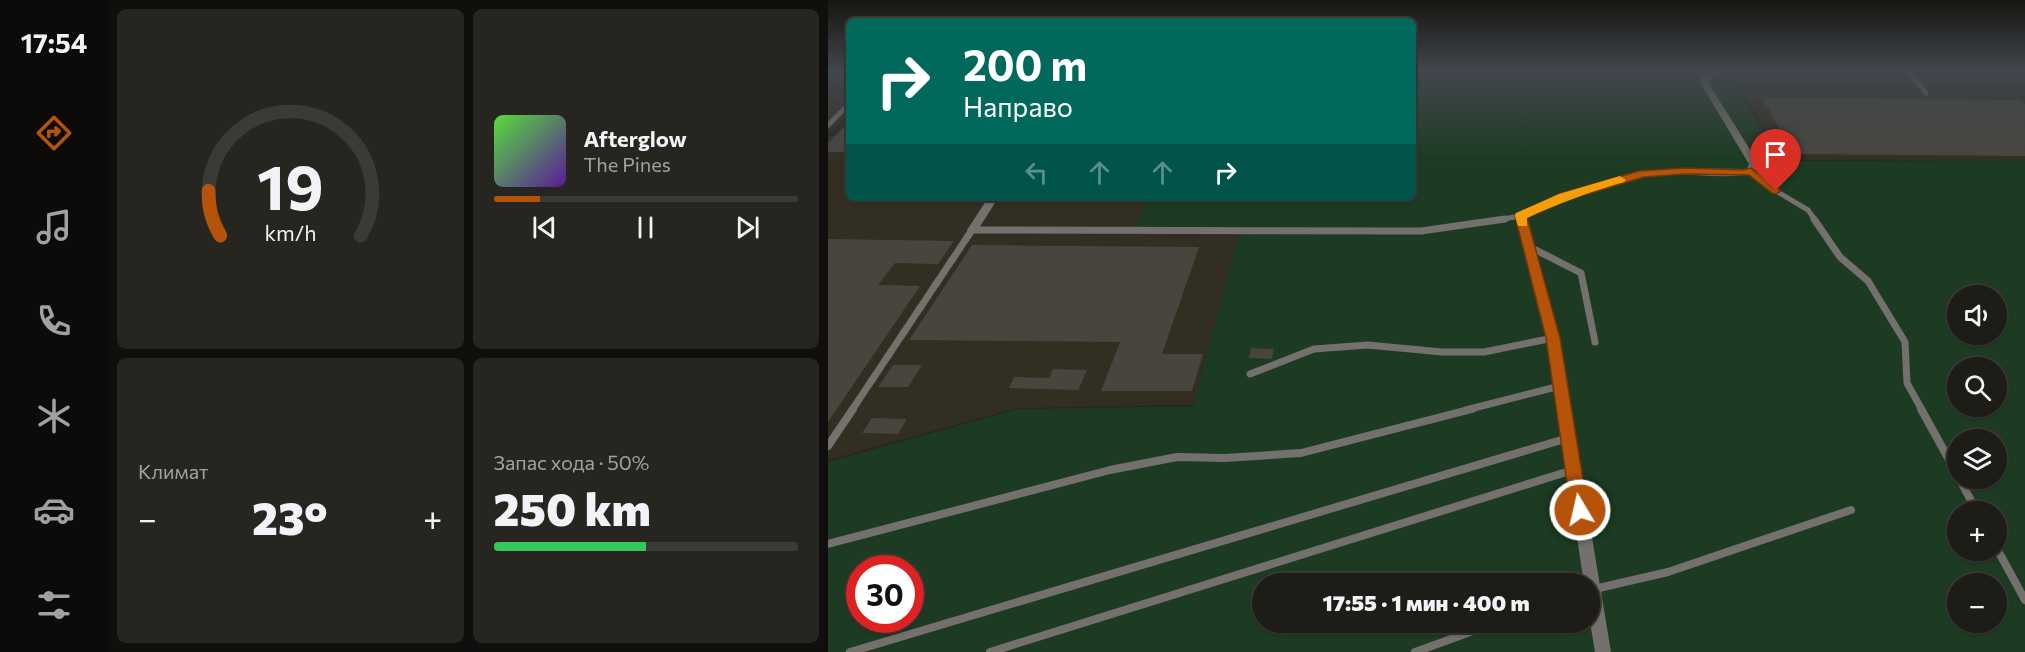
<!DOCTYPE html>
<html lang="ru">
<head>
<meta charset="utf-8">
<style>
  body { margin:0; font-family:Commissioner,sans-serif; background:#262520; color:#f1f3f6; height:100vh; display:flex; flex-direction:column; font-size:22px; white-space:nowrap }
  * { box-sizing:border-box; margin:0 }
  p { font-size:20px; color:#a1a1a1 }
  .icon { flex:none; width:33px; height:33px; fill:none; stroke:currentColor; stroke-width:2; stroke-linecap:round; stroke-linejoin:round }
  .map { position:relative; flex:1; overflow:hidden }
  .sheet { display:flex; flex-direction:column; gap:9px; padding:9px; background:#100f0d; width:720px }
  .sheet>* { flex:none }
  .top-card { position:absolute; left:18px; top:18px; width:570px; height:183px; border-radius:9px; box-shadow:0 2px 4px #0004,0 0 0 2px #3c3a36; background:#00695c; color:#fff; overflow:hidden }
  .fabs { position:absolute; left:1119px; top:285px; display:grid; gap:12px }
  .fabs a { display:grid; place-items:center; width:60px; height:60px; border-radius:50%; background:#1e1c17; box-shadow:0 2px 4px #0004,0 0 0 2px #3c3a36; font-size:30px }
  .speed { position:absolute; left:18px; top:555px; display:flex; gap:12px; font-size:30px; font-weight:700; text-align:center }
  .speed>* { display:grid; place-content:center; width:78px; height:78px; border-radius:50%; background:#1e1c17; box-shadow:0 2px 4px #0004,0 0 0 2px #3c3a36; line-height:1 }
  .speed .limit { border:9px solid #d22; background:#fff; color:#111 }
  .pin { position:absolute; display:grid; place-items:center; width:51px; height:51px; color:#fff; margin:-62px -26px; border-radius:50% 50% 50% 0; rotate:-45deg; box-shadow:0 0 6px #0007 }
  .pin .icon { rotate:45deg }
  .me { position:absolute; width:66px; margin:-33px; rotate:351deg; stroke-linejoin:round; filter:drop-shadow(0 0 4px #0008) }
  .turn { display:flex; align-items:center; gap:21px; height:126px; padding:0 18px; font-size:27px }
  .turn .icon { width:78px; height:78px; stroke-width:2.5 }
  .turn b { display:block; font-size:42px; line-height:51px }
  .lanes { display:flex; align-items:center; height:57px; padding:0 18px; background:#0003; justify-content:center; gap:30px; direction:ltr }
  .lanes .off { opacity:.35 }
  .big { font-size:45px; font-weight:800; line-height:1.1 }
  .sheet .card { flex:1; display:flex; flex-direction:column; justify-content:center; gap:9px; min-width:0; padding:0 21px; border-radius:9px; background:#262520 }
  .sheet .dial { align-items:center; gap:0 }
  .dial svg { height:156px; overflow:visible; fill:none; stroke:#3c3a36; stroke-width:7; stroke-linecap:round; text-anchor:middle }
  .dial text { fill:#f1f3f6; stroke:none }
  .song { display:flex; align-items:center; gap:18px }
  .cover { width:72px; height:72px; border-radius:9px; background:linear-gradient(135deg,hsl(110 70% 55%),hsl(270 70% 35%)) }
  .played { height:6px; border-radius:3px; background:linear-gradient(90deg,#b45309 15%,#3c3a36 15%) }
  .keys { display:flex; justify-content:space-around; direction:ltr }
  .heat { display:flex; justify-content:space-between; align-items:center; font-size:33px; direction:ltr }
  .charge { height:9px; border-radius:4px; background:linear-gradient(90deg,#34c759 50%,#3c3a36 0) }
  .sheet .tiles { flex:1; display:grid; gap:9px; grid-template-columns:repeat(2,1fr) }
  .trip { position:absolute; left:424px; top:573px; width:348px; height:60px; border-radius:30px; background:#1e1c17; box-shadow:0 2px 4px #0004,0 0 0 2px #3c3a36; font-weight:800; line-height:60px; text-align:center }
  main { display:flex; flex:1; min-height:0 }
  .tab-bar { display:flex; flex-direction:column; width:108px; justify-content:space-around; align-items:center; background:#0c0b09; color:#a1a1a1 }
  .tab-bar .icon { width:42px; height:42px }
  .tab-bar .on { color:#b45309 }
  .tab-bar b { font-size:27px; color:#f1f3f6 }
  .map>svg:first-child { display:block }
  .built { fill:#332e22 }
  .green { fill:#1c3b22; fill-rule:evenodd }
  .building { fill:#47453d }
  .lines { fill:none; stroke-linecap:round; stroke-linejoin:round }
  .service-far2 { stroke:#74706e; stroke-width:5 }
  .service-far1 { stroke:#74706e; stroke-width:7 }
  .service { stroke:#74706e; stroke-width:8 }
  .minor { fill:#74706e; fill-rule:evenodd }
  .route { fill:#b45309; stroke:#753606; stroke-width:1.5 }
  .slow { fill:#f59e0b }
</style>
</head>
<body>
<main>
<nav class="tab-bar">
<b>17:54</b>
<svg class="icon on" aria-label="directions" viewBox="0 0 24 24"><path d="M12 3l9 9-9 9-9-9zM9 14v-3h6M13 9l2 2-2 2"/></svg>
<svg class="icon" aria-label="music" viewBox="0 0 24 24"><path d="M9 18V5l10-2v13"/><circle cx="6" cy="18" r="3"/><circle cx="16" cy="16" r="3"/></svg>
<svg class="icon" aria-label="phone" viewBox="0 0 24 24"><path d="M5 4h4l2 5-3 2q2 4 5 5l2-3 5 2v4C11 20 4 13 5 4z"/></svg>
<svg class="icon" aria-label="climate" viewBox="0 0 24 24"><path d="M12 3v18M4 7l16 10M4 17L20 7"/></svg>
<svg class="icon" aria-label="car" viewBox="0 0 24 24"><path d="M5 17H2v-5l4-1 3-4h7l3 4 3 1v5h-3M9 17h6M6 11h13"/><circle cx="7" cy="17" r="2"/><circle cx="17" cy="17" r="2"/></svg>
<svg class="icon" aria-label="filters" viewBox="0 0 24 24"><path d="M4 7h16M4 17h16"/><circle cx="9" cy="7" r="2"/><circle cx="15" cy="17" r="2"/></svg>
</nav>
<section class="sheet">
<div class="tiles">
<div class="card dial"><svg viewBox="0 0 100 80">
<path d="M14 69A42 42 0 1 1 86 69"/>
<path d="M14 69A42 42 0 0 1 8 46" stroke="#b45309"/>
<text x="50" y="56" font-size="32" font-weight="700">19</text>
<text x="50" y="72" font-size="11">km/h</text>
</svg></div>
<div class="card">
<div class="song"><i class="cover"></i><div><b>Afterglow</b><p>The Pines</p></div></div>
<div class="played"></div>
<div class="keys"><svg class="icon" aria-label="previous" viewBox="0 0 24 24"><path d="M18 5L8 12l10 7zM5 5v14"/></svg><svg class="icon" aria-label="pause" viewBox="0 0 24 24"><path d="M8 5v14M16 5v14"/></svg><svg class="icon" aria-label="next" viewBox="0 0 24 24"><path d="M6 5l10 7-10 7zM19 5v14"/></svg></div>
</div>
<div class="card"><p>Климат</p>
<div class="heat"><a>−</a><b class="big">23°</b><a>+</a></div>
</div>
<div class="card"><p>Запас хода · 50%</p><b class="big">250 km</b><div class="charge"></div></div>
</div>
</section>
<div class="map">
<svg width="1197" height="652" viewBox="0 0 1197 652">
  <rect width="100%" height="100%" fill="#28261f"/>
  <path class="built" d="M0,71H21V111L0,132Z
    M904,71H1197V161L953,160Z
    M0,136H21V198H421L365,405L189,408L0,460Z"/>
  <path class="green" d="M585,71L897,72L955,161H1197V652H0V462L190,409L365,406L412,230L307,228L321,198H585ZM1130,296H1168V334H1130ZM1130,368H1168V406H1130ZM1130,440H1168V478H1130ZM1130,512H1168V550H1130ZM32,568H82V620H32ZM435,584H762V622H435ZM1130,584H1168V622H1130Z"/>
  <path class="building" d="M934,97L1192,100L1197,104V156L965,154Z
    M21,122V152H0V143Z
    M0,239L126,241L110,264L67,263L50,285L92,286L0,422Z
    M144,245L371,247L334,354H375L364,391H273L292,342L81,340Z
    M423,348L446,349L444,359L421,358Z
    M65,365H94L80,387H50Z
    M225,369L259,370L250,390L181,388L186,377L221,378Z
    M44,418L79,419L70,434L34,433Z"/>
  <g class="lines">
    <path class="service-far2" d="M1080,71L1098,93
      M0,125L21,104
      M923,171L948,191L980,210L987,220
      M670,220L692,216"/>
    <path class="service-far1" d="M986,219L1012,257L1040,281L1077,342L1079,383L1094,410
      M700,246L753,273L767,342
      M422,374L486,349L540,345L614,352H656L725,338
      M24,410L144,230L593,231L677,219
      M638,410L732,386"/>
    <path class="service" d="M1093,409L1130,476
      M0,446L25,409
      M1131,478L1149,512
      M0,544L282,470L349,457L397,458L473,453L644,409
      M1168,547L1197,600
      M762,590L840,572L1023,510
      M22,652L740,438
      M162,652L745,470
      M587,652L670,622"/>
    <path class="minor" d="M882,71H891L881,81V84L931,164L926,173C899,180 867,173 839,174C789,177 743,198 698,218L731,338L783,652H767L762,622V584H756L719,338L687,216L688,214L764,184L814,171L852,168L919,169L921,164L873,84L874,78Z
      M160,198H170L148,233H140L139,230Z"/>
  </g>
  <linearGradient id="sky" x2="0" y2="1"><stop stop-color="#161511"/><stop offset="0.44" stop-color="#42474d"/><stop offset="1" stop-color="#42474d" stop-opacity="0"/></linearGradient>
  <rect width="1197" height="162" fill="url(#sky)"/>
  <path class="route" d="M858,168L915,170L923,168L953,191L948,194L944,193L921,175L858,174L816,177L739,200L699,218L732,338L760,510L758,515L752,518L746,515L743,510L718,338L687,216L731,194L811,171Z"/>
  <path class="slow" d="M792,176L798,180L796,182C762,192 731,203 699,218V226H690L687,216L688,213L731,194Z"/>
</svg>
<div class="fabs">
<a><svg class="icon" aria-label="sound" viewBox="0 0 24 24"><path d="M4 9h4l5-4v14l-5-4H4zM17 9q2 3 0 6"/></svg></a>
<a><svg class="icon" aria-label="search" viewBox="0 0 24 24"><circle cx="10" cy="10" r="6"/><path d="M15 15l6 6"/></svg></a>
<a><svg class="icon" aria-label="layers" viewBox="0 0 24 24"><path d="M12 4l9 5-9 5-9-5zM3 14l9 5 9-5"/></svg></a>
<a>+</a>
<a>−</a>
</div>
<div class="speed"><div class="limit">30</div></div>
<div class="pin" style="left:948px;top:191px;background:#d93025"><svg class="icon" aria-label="arrive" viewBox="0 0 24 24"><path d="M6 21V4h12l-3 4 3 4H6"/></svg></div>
<svg class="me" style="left:752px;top:510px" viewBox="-20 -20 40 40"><circle r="17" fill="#b45309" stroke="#fff" stroke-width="3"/><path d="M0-11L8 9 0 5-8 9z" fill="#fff"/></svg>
<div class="trip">17:55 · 1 мин · 400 m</div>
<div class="top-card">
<div class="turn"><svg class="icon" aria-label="right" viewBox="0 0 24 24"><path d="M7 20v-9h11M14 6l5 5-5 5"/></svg><div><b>200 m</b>Направо</div></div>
<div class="lanes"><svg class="icon off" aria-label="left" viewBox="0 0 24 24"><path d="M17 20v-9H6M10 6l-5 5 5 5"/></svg><svg class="icon off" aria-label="ahead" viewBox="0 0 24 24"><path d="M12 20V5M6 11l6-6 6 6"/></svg><svg class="icon off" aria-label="ahead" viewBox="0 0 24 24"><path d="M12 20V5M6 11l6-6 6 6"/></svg><svg class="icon" aria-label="right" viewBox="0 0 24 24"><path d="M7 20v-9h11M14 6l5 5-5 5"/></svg></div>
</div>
</div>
</main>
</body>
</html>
